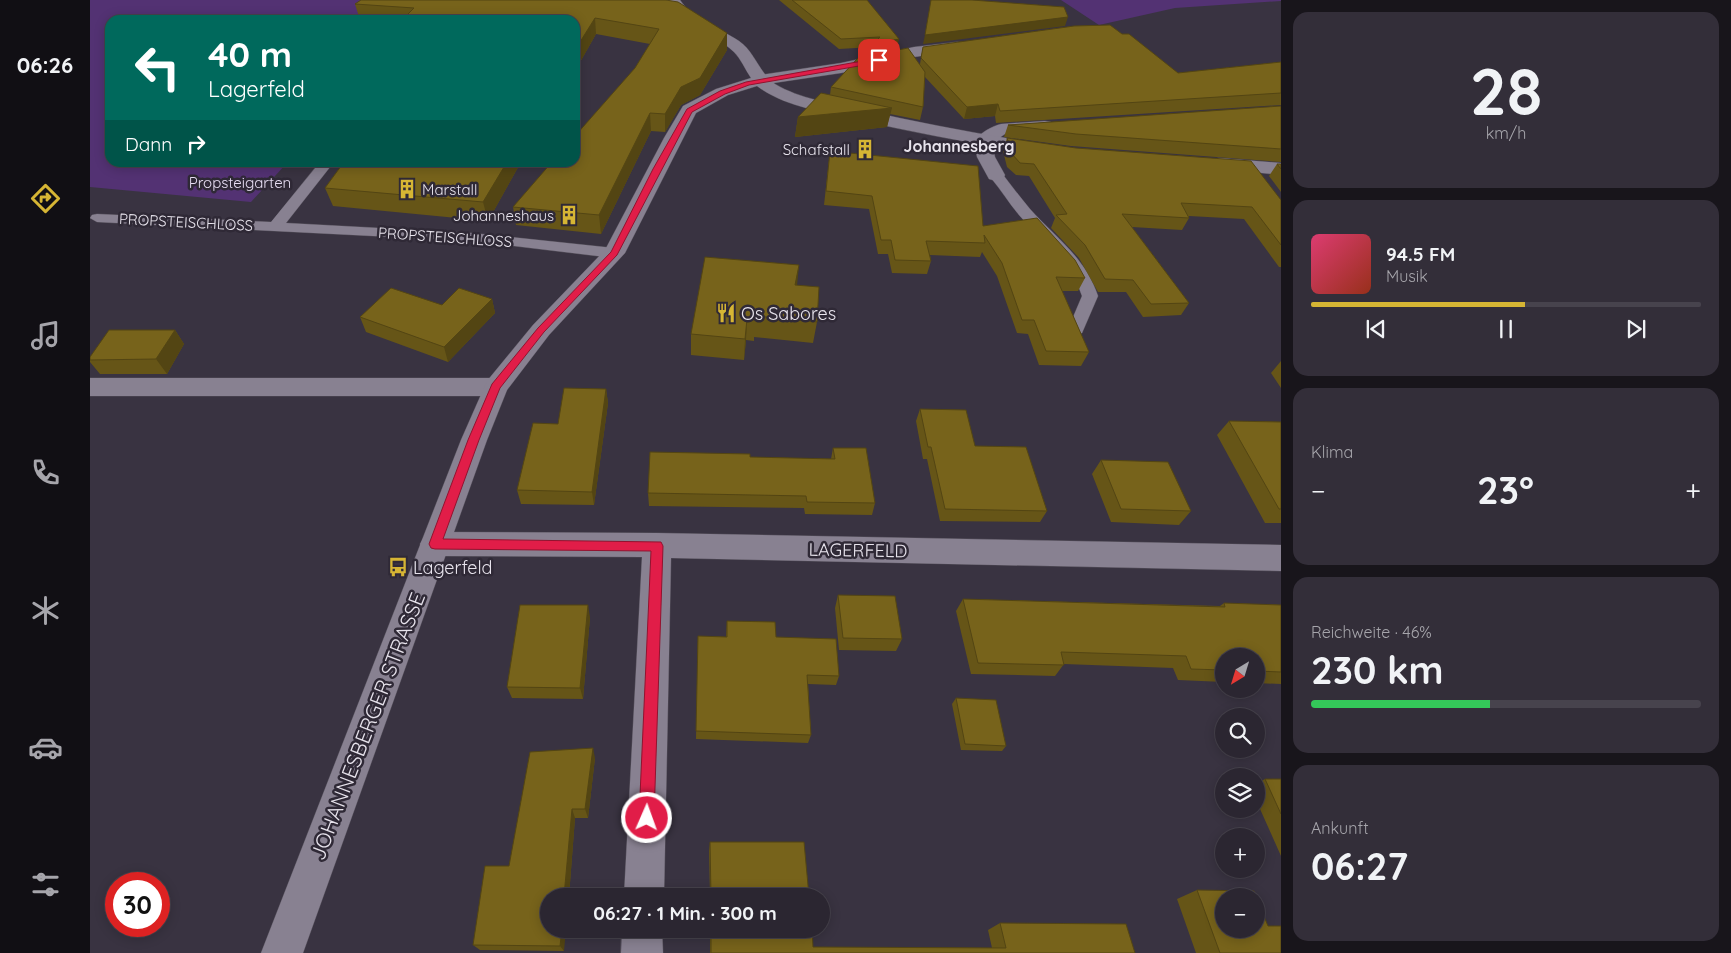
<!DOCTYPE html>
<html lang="de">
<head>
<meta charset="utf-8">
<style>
  body { margin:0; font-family:Quicksand,sans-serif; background:#332e39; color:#f1f3f6; height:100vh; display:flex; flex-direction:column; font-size:19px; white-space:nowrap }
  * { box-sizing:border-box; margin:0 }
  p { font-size:16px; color:#a6a5ab }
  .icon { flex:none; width:28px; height:28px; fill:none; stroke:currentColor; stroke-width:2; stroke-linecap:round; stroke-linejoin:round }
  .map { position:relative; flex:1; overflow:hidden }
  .side { display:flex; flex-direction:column; gap:12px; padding:12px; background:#18151b; width:450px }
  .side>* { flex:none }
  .guide { position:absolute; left:15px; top:15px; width:475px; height:152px; border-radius:15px; box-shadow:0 2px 12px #0003,0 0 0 1px #47434d; background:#00695c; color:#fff; overflow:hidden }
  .needle { width:32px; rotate:218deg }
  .fabs { position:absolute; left:1125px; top:648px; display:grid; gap:10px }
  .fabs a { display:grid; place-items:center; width:50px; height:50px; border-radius:50%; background:#2b2631; box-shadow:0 2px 12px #0003,0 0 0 1px #47434d; font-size:25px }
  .speed { position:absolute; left:15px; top:872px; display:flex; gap:10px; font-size:25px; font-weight:700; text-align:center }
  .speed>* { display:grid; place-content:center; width:65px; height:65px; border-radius:50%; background:#2b2631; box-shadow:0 2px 12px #0003,0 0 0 1px #47434d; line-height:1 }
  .speed .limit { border:8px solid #d22; background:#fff; color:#111 }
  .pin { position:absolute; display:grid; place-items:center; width:42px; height:42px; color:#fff; margin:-21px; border-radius:10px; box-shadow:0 2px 8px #0006 }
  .me { position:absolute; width:55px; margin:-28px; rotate:2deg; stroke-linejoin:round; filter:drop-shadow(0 0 4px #0008) }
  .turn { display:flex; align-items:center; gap:18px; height:105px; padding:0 20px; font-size:22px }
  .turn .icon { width:65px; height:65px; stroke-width:2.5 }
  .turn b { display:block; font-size:35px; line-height:42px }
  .then { display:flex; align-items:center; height:48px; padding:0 20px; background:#0003; gap:10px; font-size:19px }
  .big { font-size:38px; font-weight:800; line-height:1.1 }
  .side .card { flex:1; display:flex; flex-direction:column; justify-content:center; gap:8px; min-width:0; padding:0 18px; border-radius:15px; background:#332e39 }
  .side .dial { align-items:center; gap:0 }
  .dial b { font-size:65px; line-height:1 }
  .song { display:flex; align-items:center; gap:15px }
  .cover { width:60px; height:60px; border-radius:8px; background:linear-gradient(135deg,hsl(340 70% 55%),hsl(10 70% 35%)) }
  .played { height:5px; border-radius:2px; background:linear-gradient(90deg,#d6b534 55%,#47434d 55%) }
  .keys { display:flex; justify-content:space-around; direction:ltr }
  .heat { display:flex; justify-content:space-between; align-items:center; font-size:28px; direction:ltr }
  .charge { height:8px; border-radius:4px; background:linear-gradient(90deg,#34c759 46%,#47434d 0) }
  .trip { position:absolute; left:450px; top:888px; width:290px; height:50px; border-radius:25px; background:#2b2631; box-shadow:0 2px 12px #0003,0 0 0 1px #47434d; font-weight:800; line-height:50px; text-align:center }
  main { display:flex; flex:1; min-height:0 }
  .dock { display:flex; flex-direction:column; width:90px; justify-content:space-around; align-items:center; background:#110f14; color:#a6a5ab }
  .dock .icon { width:35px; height:35px }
  .dock .on { color:#d6b534 }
  .dock b { font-size:22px; color:#f1f3f6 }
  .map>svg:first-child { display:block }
  .green { fill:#533273 }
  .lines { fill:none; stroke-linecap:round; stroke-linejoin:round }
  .service-casing { stroke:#544f5a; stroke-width:1 }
  .minor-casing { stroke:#544f5a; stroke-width:1 }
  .tertiary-casing { stroke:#544f5a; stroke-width:1 }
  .service { fill:#888191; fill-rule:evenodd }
  .minor { fill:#888191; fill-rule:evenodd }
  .tertiary { fill:#888191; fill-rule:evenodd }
  .wall { fill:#665517 }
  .shaded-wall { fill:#534513 }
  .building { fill:#77631b; stroke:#534513 }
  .route { fill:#e11d48; stroke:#92132f }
  .labels { text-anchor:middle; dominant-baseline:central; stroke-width:5; stroke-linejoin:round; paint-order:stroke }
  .far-poi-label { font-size:15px; fill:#e8e4ed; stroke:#2f2936; text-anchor:end }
  .far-park-label { font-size:15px; fill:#e7def3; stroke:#2f2936 }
  .far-street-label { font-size:15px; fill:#e8e4ed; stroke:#2f2936 }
  .far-quarter-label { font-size:16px; font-weight:bold; fill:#e8e4ed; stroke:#2f2936 }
  .poi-label { font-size:18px; fill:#e8e4ed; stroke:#2f2936; text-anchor:start }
  .street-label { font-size:18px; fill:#e8e4ed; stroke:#2f2936 }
  .near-street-label { font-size:21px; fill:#e8e4ed; stroke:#2f2936 }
</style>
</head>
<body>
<main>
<nav class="dock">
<b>06:26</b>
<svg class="icon on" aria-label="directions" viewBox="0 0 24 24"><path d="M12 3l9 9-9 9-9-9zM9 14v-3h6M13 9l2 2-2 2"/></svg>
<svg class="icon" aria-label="music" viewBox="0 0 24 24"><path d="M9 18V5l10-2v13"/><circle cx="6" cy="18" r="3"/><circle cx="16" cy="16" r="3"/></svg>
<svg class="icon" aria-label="phone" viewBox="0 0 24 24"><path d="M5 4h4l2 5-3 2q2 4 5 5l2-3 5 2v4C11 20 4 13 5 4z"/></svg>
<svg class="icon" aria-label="climate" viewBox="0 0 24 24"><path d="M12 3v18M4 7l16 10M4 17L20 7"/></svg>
<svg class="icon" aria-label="car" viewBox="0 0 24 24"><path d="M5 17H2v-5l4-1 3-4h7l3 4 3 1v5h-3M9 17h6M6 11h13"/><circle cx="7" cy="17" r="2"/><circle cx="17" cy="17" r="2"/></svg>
<svg class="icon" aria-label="filters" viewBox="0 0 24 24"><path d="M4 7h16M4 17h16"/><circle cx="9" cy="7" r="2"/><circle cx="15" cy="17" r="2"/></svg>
</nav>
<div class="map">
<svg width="1191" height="953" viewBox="0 0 1191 953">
  <rect width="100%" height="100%" fill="#393341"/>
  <path class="green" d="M0,0H292L263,20H20V162L197,163L161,202L0,187Z
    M971,0H1191V1L1085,8L1009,25Z"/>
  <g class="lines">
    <defs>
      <path id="service" d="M230,162H244L196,223L382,233L524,248L529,250L532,253L529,256L524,258L382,241L7,222L0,218L2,215L7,214L181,222Z
        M906,171L911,172C920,184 930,197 940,209C966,238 995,257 1008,296L992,333L986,335L980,333L978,329L992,296C980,261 953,242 929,215C919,203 911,190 901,178L899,175Z"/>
      <path id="minor" d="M868,42L873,44L876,47L873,50L824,57L751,73L670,85L664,83L662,80L664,77L670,75L751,63L824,47Z
        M955,121L961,122L964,126L961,130L915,134L902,143L905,157L915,175L913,179L906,181L899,179L887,157L884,141C890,133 902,126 911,124Z
        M0,378H406L415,381L418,387L415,393L406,396H0Z
        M345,532L567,533L1191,545V571L581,558L574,896H534L552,557L345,556L335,553L330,544L335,535Z
        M532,929H572L573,953H531Z"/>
      <path id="tertiary" d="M576,0H590C603,20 629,28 649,41C665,52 669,73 685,84C710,99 741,103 769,109C829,123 890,134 952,144L958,145L961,149L958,153L952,154C889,145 826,133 764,119C732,111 695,107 667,86L638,95L606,113L535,253L459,335L417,390L397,440L213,953H171L371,440L397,381L443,325L515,250L574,138L593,106L626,89L661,78C655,69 651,59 644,52C622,31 593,27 576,0Z
        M1129,158L1191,163V175L1122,168L1120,164L1122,160Z"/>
    </defs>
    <use href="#service" class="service-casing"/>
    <use href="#minor" class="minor-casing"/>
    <use href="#tertiary" class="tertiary-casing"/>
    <use href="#service" class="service"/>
    <use href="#minor" class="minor"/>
    <use href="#tertiary" class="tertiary"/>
  </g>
  <path class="wall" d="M576,0L637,50L610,95L591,105L575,132L561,131L511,234L426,225L423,207L545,68L560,44L506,34L485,71V20H270L265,4Z
    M689,0H777L807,49L782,54L783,47L749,49Z
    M1032,34L1088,73L1191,62V105L906,123L905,116L874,119L835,77L833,107L830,120L800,114L797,127L705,137L708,117L740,95L741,87L830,64L833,47Z
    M1191,106V162L981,146L914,137L918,125Z
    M917,138L1191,200V267H1189L1154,219L1099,216V218L1092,230L1042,227L1099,303L1091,315L1053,317L1036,292H1008L989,258L961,228L965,218L939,176L926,175L917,167L913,151Z
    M740,151L893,226L995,278L988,291H972L999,352L991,366L949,365L938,334L927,333L907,276L892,252L890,257L840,255L841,261L837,274L802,273L798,254H788L779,209L734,205Z
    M254,162H431L398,221L243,206L235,188Z
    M1187,164H1191V192L1179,176Z
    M707,285L727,322L723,343L664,337V341L656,340L654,360L601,355V334Z
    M402,299L405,313L358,362L276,332L270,317L352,305Z
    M85,330L94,344L77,374H10L0,362V357Z
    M1191,361V388L1181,373Z
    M516,389L518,403L504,505L431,504L427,490L468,424Z
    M830,409L885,446L957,511L950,522L850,521L837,459H833L826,421Z
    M1139,421L1191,422V523H1175L1127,435Z
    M743,448L785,503L782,515L715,514L714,508L559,506L558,493L660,457L741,459Z
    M1011,460L1101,511L1089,525L1021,522L1002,474Z
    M748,595L812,639L806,651L749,650L745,608Z
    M873,599L1130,606L1134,603L1191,605V684L1166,683V656H1134V682L1088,680L1083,668L974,664L965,676L881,674L866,611Z
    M500,617L493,699L422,698L417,687Z
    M637,621L686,637L749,676L746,685L718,684L721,735L718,743L606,739L608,636L636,637Z
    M866,698L916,746L912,751L871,750L862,704Z
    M505,758L498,818H485L479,896H459L474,951L390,950L383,945L419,866Z
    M1175,779H1191V856L1166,800V784Z
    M620,842L719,896H620L619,851Z
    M1107,890L1178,926L1191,953H1106L1087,899Z
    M910,923L1045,953H620V929H722L723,947L902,948L898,930Z"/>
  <path class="shaded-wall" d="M978,17L975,26L833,44L835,35Z
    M505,18L506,34L485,71V50Z
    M637,33V50L610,95L591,105L575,132V114L591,87Z
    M809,39L807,49L782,54L783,44Z
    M908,104L905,116L874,119L877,107Z
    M802,108L797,127L705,137L708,117Z
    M560,113L561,131L511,234L509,215Z
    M417,162H431L398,221L393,202Z
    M709,265L707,286L705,285Z
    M402,299L405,313L358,362L354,347Z
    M657,319L656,340L654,360L655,339Z
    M85,330L94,344L77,374L66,359Z
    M516,389L518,403L504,505L502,492Z
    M498,605L500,617L493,699L490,688Z
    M503,748L505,758L498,818L495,809Z
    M482,809L485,818L479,896H474Z
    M472,929H476L474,951L470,946Z"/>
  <path class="building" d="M271,0H576L588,2L637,33L610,78L591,87L575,114L560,113L509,215L423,207L462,162H485V136L545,68L569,29L505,18L485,50V20H312L324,8L265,4Z
    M702,0H777L809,39L783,44L790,37L751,39Z
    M841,0H882L974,7L978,17L835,35Z
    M1020,25L1032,34H1039L1088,73L1191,62V93L910,111L908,104L877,107L831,58L833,47L984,26Z
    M818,48L835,72L833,107L741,87L768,58Z
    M731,93L802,108L708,117Z
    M1191,106V149L986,134L918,125Z
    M917,138L986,148L1161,161L1191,200V245L1162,207L1091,203L1099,218L1032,214L1099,303L1061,304L1043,280L1015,279L995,245L966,215L977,214L944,164L930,163L922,154Z
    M740,151L888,166L893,226L947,218L985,260L995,278L966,277L999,352L956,351L944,320H932L912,263L894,235L895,243L836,241L841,261L805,260L801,240H791L782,196L736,191Z
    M254,162H417L393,202L235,188Z
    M1187,164H1191V169Z
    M615,257L709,265L705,285L729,287L727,322L666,316V320L657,319L655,339L601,334Z
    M301,288L352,305L369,288L402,299L354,347L270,317Z
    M19,330H85L66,359L0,360V357Z
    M474,388L516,389L502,492L427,490L443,423L468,424Z
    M830,409L876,410L885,446L936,447L957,511L855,509L841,447H838Z
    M1139,421L1191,422V509H1189Z
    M743,448H776L785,503L717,502L716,496L558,493L560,452L660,454V457L745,459Z
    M1011,460L1078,462L1101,511L1031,509Z
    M748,595L805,596L812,639L753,638Z
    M873,599L1135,607L1134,603L1191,605V672L1166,671V656H1134V670L1101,669L1096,656L971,652L974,665L888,663Z
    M430,605H498L490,688L417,687Z
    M637,621L685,622L686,637L746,639L749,676L717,675L721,735L606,731L608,636L637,637Z
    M866,698L906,700L916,746L875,744Z
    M503,748L495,809H482L474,896H459V929H472L470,946L383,945L395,866H419L440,752Z
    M1175,779H1191V814Z
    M620,842H714L719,896H621Z
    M1107,890L1164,891L1166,896H1134V929H1166V897L1178,926H1191V953H1130Z
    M910,923L1036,924L1045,953H621V929H722L723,947L916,948Z"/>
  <path class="route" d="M789,58L792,59V62L659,85L635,94L602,112L527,255L454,332L410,388L389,440L353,539L571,542L573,546L564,818L562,824L557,826L551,824L549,818L561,551L345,549L341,548L339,544L378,440L402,384L448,328L521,252L563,169L597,109L630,91L656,82Z"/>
  <defs>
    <symbol id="building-bare" viewBox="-9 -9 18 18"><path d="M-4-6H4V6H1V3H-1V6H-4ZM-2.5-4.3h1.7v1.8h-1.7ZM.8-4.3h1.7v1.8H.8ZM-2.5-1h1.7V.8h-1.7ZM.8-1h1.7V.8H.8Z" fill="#d6b534" stroke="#2f2936" stroke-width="2.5" paint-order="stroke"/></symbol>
    <symbol id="restaurant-bare" viewBox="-9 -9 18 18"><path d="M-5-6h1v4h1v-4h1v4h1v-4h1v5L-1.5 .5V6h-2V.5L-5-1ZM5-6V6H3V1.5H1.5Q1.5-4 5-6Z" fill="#d6b534" stroke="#2f2936" stroke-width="2.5" paint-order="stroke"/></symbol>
    <symbol id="bus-bare" viewBox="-9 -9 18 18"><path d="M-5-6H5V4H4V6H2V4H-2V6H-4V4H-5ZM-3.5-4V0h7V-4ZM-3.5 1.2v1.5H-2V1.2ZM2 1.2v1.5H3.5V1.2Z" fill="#d6b534" stroke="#2f2936" stroke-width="2.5" paint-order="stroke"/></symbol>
  </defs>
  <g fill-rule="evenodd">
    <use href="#building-bare" x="761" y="135" width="28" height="28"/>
    <use href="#building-bare" x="303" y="175" width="28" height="28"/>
    <use href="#building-bare" x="465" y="201" width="28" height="28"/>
    <use href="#restaurant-bare" x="622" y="299" width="28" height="28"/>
    <use href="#bus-bare" x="294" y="553" width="28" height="28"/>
  </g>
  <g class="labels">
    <g class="far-poi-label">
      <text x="760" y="149">Schafstall</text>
      <text x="332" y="189" text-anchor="start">Marstall</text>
      <text x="464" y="215">Johanneshaus</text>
    </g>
    <g class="far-park-label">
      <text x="150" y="182">Propsteigarten</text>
    </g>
    <g class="far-street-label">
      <text transform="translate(96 222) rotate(3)">PROPSTEISCHLOSS</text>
      <text transform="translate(355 237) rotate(4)">PROPSTEISCHLOSS</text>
    </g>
    <g class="far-quarter-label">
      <text x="869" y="146">Johannesberg</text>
    </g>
    <g class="poi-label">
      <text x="651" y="313">Os Sabores</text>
      <text x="323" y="567">Lagerfeld</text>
    </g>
    <g class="street-label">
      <text transform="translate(768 550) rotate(1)">LAGERFELD</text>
    </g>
    <g class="near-street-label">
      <text transform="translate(277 726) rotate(-69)">JOHANNESBERGER STRASSE</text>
    </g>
  </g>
</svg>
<div class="fabs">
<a><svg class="needle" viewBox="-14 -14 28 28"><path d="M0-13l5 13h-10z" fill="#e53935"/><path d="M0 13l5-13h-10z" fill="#a6a5ab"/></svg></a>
<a><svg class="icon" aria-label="search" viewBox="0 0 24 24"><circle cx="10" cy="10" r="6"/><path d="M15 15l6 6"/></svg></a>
<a><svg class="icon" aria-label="layers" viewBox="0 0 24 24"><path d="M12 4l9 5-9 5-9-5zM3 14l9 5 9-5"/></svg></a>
<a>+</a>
<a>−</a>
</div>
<div class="speed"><div class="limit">30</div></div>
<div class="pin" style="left:789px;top:60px;background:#d93025"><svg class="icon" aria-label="arrive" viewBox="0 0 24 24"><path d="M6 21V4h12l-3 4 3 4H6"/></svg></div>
<svg class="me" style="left:557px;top:818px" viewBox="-20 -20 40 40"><circle r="17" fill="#e11d48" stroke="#fff" stroke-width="3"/><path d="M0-11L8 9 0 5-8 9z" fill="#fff"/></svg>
<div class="trip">06:27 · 1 Min. · 300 m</div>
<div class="guide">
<div class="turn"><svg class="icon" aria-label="left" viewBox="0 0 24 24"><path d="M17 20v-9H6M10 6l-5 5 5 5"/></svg><div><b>40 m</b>Lagerfeld</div></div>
<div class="then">Dann<svg class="icon" aria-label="right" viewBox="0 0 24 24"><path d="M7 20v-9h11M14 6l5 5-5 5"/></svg></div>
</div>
</div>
<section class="side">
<div class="card dial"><b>28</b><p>km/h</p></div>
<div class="card">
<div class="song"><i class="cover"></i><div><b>94.5 FM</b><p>Musik</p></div></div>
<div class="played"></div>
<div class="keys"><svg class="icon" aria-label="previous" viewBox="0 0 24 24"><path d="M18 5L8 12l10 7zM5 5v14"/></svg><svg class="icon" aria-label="pause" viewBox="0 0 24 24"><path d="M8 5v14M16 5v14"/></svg><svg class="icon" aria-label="next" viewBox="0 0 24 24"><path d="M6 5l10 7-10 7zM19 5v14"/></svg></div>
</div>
<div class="card"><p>Klima</p>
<div class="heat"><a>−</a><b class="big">23°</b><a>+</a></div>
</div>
<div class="card"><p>Reichweite · 46%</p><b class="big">230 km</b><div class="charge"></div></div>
<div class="card"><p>Ankunft</p><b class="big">06:27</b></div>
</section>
</main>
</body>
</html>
